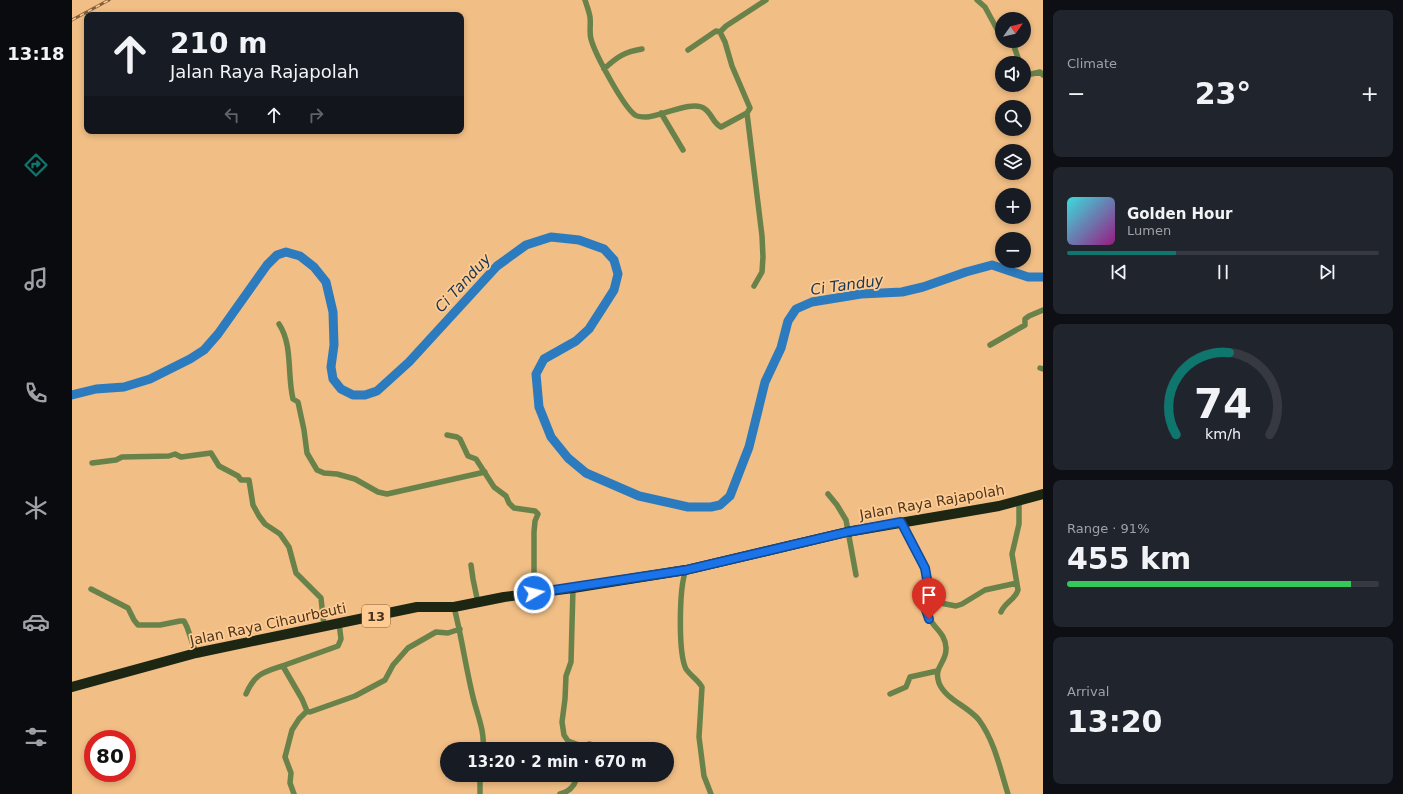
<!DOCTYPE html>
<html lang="en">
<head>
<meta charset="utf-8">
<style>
  body { margin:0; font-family:"DejaVu Sans",sans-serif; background:#20242c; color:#f1f3f6; height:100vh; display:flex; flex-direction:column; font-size:15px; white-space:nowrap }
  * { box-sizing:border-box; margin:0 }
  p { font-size:13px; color:#9ea1a6 }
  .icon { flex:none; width:22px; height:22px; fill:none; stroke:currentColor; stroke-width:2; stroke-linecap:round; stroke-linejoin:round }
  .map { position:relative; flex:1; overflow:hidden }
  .panel { display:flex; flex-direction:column; gap:10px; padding:10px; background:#0d0f14; width:360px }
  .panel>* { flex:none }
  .hud { position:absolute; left:12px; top:12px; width:380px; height:122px; border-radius:8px; box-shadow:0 2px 6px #0003; background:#171b24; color:#f1f3f6; overflow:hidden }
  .needle { width:26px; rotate:56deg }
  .controls { position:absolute; left:923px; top:12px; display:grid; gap:8px }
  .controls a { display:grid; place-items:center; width:36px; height:36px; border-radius:50%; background:#171b24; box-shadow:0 2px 6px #0003; font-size:20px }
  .speed { position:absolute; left:12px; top:730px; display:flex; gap:8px; font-size:20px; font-weight:700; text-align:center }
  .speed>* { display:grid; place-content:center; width:52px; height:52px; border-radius:50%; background:#171b24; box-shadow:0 2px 6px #0003; line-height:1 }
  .speed .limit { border:6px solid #d22; background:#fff; color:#111 }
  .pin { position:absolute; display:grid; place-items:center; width:34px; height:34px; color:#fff; margin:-41px -17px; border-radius:50% 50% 50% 0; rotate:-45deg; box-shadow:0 0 4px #0007 }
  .pin .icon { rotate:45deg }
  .me { position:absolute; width:44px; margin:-22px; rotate:82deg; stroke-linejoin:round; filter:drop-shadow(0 0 3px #0008) }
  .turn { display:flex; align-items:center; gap:14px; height:84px; padding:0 20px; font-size:18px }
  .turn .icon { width:52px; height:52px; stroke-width:2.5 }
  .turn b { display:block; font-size:28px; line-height:34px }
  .lanes { display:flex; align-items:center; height:38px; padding:0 20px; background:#0003; justify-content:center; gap:20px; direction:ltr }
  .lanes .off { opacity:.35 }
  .big { font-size:30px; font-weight:600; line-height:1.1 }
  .panel .tile { flex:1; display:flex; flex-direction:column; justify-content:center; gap:6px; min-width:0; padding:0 14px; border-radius:8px; background:#20242c }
  .panel .dial { align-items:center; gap:0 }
  .dial svg { height:104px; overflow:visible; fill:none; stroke:#363941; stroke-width:7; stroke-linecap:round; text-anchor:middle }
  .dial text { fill:#f1f3f6; stroke:none }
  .song { display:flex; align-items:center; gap:12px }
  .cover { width:48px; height:48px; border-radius:6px; background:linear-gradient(135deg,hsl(180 70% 55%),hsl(310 70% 35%)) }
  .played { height:4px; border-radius:2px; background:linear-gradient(90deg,#0f766e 35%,#363941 35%) }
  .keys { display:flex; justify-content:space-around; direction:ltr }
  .heat { display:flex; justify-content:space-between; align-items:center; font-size:22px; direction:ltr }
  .charge { height:6px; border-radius:3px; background:linear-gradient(90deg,#34c759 91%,#363941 0) }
  .trip { position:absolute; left:368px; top:742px; width:234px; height:40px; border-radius:20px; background:#171b24; box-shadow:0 2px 6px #0003; font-weight:600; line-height:40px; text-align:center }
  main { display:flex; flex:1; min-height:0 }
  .dock { display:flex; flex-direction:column; width:72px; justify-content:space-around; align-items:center; background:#090b0e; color:#9ea1a6 }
  .dock .icon { width:28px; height:28px }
  .dock .current { color:#0f766e }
  .dock b { font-size:18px; color:#f1f3f6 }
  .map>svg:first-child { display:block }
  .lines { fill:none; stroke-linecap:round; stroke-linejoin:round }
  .river { stroke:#2c7bbe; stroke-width:9 }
  .street { stroke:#69824a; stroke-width:5.5 }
  .highway { stroke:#1d2612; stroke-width:10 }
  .rail-casing { stroke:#7e5f3e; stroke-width:3 }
  .rail { stroke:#ffcb92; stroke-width:1.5; stroke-dasharray:4.5; stroke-linecap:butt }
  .route-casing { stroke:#114b97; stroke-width:10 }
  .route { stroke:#1a73e8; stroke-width:7 }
  .labels { text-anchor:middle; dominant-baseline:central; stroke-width:3.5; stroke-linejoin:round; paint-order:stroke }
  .shield { fill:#ffcb92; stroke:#806140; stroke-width:1 }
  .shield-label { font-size:13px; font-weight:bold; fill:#49341d }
  .street-label { font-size:14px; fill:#49341d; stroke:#ffcb92 }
  .water-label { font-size:15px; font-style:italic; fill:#183754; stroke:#ffcb92 }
</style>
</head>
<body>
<main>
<nav class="dock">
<b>13:18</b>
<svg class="icon current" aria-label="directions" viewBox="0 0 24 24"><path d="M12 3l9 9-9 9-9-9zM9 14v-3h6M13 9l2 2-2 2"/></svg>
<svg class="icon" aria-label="music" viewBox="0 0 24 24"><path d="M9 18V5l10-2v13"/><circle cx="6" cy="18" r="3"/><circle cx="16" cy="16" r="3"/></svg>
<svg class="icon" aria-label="phone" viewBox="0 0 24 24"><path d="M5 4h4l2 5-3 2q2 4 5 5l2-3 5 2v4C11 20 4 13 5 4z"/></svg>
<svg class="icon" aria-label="climate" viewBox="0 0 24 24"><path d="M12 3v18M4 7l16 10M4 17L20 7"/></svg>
<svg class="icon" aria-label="car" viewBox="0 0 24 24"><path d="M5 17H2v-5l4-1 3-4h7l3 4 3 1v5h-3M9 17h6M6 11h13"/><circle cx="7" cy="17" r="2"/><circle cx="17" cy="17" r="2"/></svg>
<svg class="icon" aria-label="filters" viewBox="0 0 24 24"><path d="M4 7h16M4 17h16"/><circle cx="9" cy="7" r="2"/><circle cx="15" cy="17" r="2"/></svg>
</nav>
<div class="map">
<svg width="971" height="794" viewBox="0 0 971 794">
  <rect width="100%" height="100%" fill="#f1be85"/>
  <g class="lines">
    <path class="river" d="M0,395L24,389L52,387L78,379L118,359L132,350L146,334L195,265L205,255L214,252L228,256L242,267L254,282L261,312L262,345L259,367L261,379L269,389L281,395H293L305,391L337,362L425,266L454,245L479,237L507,240L532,249L542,260L546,274L542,290L517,329L504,341L472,359L464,374L467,407L479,437L496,458L514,473L567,496L616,507H639L648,505L658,496L677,447L693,382L709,348L716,321L724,309L740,302L789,294L830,292L851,287L894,272L920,265L956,277H971"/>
    <path class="street" d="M513,0C515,6 517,11 518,17C519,25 517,32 519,39C523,54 551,106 563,115C566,117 570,117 574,117C588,117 621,99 633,109C640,114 641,123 649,127L675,113L678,108L660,66L653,42L648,32L654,26L694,0
      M905,0L913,7L926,31L930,34
      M940,41L948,63
      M616,50L644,31L648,32
      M532,69C545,57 552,52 570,49
      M952,72L955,75L968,72L971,75
      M589,113L611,150
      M675,113L690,236L691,257L690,272L682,286
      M207,324C221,345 215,375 221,399L226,402L232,430L235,453L245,470L252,473L265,474L283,479L306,492L315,494L413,472
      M918,345L953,325V319L957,316L971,310
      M968,368L971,369
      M375,435L385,437L388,439L396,456L404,459L422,487L434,496L437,503L442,508L463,511L466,514L463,521L462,532V593
      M20,463L44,460L50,457L97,456L103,454L109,457L139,453L147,466L166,476L169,480H177L181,505L187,516L193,524L208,534L217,547L224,573L249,598L252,626
      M756,494L765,505L774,520L784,575
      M829,522L853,568L857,594L863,602L884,606L890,604L913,590L945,583
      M399,565L401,579L406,603
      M614,570C607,587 606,653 614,669C619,676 626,680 630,687L627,737L632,776L639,794
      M501,588L499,662L494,676L493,699L490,722L492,735L496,741L510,746L518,744L523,749
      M19,589L56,608L62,620L66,625H88L108,621H112L115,627L124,653
      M858,596C847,626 873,625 874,648C875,663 861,666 867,683C874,700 896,706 907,720C923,742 928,769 936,794
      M382,607C390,638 394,670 402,701C406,716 413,733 411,749
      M929,612C933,602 943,600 946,590L940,554L947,524V500
      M267,623L269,639L266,646L213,665L212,668L230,699L235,711L238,712L283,696L313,680L321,665L336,648L364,632L376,633L388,629
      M174,694C183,673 192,672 213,665
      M818,694L834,687L838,677L865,671
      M408,775V794
      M222,794L218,783L219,773L213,757L220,730L227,719L235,711
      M488,794C499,791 504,785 505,775"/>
    <path class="highway" d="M0,687L124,653L345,607H382L432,597L501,588L614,570L775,532L927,506L971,494"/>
    <defs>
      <path id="rail" d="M0,20L37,0"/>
    </defs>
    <use href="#rail" class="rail-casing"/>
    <use href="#rail" class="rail"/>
  </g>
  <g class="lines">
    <defs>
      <path id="route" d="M462,593L614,570L775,532L829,522L853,568L858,596L854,610L857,619"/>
    </defs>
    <use href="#route" class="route-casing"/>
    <use href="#route" class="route"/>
  </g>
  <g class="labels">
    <rect class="shield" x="290" y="605" width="28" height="22" rx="3"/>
    <g class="shield-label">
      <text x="304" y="616">13</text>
    </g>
    <g class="street-label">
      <text transform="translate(860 502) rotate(-10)">Jalan Raya Rajapolah</text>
      <text transform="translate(196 624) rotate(-12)">Jalan Raya Cihaurbeuti</text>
    </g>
    <g class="water-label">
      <text transform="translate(391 283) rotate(-47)">Ci Tanduy</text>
      <text transform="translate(775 285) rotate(-8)">Ci Tanduy</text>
    </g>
  </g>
</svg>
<div class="controls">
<a><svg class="needle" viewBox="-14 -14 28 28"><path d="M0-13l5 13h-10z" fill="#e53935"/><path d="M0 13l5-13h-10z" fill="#9ea1a6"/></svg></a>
<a><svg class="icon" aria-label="sound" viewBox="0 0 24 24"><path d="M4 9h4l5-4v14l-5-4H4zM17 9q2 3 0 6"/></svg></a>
<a><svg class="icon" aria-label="search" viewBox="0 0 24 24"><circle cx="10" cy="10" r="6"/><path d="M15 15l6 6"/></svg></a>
<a><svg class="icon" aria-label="layers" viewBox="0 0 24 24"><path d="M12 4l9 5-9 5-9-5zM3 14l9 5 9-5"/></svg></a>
<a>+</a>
<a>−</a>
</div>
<div class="speed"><div class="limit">80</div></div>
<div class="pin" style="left:857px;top:619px;background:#d93025"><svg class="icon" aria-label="arrive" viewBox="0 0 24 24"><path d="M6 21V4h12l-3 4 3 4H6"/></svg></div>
<svg class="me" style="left:462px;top:593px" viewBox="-20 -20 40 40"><circle r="17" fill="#1a73e8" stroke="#fff" stroke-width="3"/><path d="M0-11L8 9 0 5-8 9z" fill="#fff"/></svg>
<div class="trip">13:20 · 2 min · 670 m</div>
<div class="hud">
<div class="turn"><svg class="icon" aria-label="ahead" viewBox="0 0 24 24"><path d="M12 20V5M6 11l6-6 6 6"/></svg><div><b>210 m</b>Jalan Raya Rajapolah</div></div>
<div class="lanes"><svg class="icon off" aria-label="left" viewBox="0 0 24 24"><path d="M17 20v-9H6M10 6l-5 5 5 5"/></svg><svg class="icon" aria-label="ahead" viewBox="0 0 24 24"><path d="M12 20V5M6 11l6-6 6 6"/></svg><svg class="icon off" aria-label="right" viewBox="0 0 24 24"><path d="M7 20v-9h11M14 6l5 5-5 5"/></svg></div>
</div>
</div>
<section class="panel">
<div class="tile"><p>Climate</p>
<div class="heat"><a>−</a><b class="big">23°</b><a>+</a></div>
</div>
<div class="tile">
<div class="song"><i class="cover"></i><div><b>Golden Hour</b><p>Lumen</p></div></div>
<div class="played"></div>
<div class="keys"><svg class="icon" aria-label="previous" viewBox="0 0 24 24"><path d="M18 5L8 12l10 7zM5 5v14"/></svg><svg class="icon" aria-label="pause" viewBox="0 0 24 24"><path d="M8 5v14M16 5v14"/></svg><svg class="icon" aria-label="next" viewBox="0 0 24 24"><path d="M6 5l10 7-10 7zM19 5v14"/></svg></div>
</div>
<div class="tile dial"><svg viewBox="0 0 100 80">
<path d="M14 69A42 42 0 1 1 86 69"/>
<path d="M14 69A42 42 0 0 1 55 6" stroke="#0f766e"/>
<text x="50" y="56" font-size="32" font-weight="700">74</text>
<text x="50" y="72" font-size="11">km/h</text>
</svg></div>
<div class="tile"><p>Range · 91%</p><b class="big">455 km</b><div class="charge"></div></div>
<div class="tile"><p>Arrival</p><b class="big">13:20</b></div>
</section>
</main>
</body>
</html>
